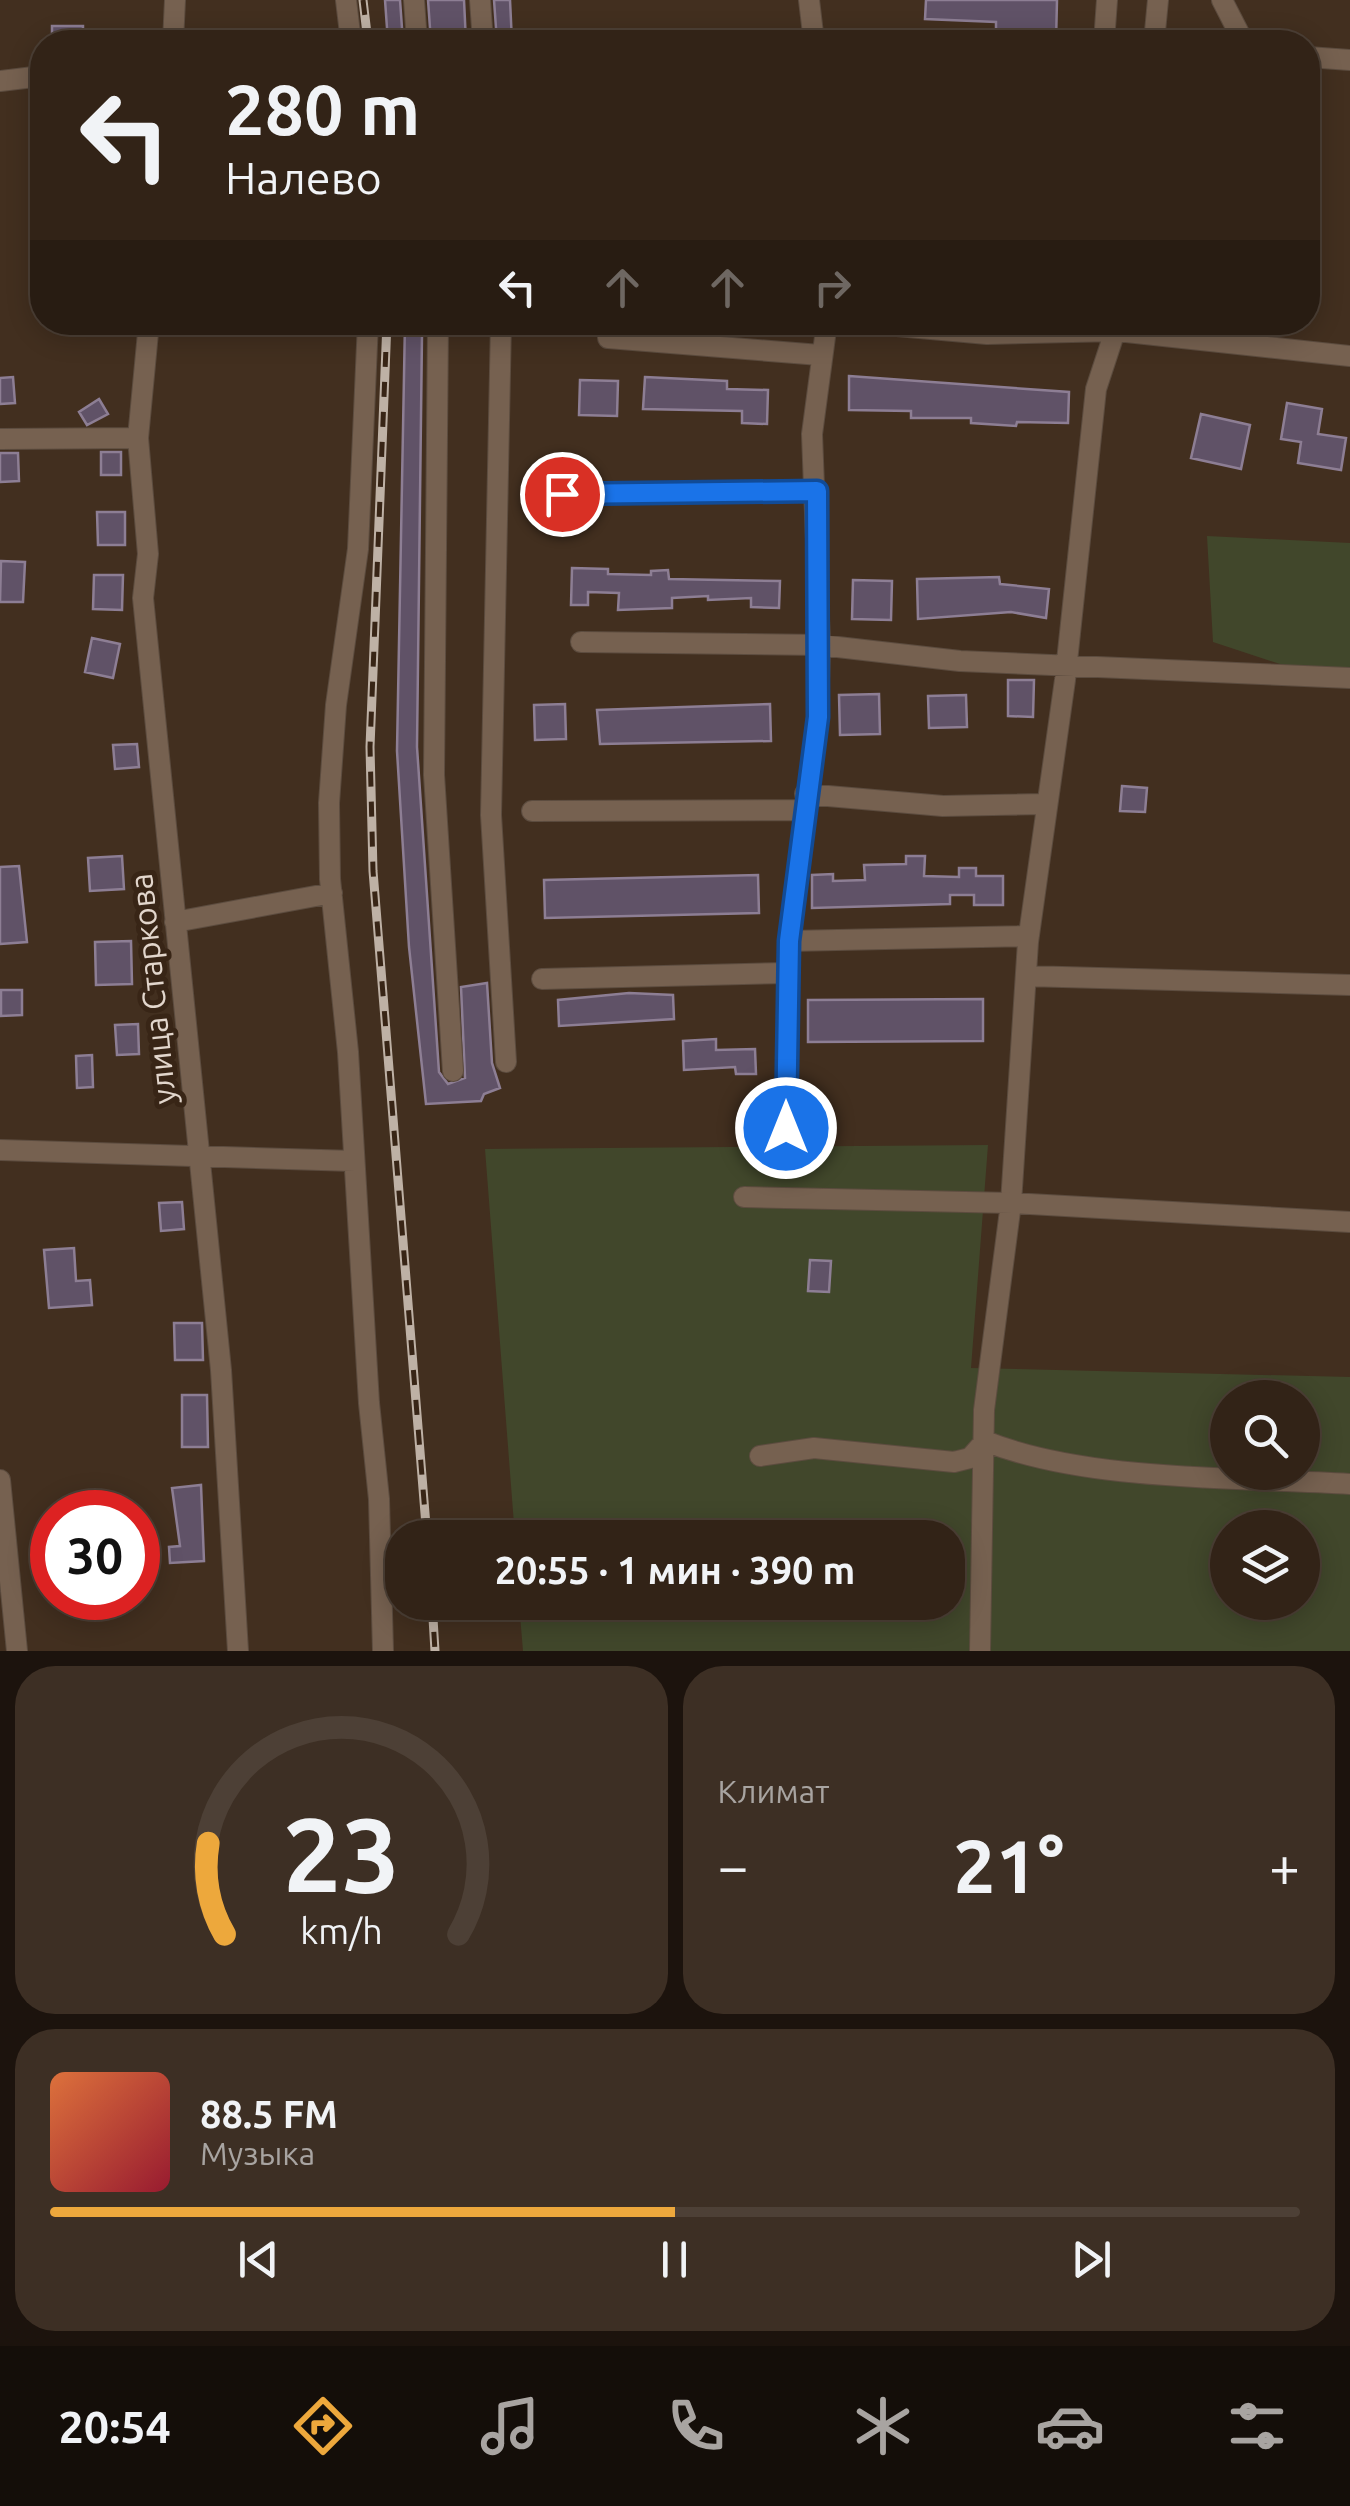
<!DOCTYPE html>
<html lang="ru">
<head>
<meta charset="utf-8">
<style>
  body { margin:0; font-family:Ubuntu,sans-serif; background:#3d2f24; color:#f1f3f6; height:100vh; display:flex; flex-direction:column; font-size:38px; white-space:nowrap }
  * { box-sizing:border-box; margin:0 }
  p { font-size:32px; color:#a8a4a1 }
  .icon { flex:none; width:55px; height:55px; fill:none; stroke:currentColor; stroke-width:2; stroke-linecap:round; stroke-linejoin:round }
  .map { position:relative; height:1651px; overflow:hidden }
  .drawer { display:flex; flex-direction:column; gap:15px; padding:15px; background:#1c130d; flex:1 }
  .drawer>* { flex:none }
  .hud { position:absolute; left:30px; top:30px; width:1290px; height:305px; border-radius:40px; box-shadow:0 5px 25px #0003,0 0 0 2px #4d4036; background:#322317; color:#f1f3f6; overflow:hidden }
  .fabs { position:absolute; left:1210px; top:1380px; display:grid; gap:20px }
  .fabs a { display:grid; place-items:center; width:110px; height:110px; border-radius:50%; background:#322317; box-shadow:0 5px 25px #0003,0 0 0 2px #4d4036; font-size:50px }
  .speed { position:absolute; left:30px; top:1490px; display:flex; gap:20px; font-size:50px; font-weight:700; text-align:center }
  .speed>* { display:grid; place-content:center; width:130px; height:130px; border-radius:50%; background:#322317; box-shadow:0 5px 25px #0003,0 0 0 2px #4d4036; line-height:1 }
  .speed .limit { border:15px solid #d22; background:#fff; color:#111 }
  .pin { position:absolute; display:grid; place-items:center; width:85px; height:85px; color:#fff; margin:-42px; border:5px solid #fff; border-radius:50%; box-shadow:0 2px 10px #0007 }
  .me { position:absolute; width:110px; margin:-55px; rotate:0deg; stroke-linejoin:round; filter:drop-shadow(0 0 8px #0008) }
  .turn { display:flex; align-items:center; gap:35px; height:210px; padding:0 30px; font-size:45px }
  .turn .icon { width:130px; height:130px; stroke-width:2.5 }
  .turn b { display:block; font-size:70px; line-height:85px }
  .lanes { display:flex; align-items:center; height:95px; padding:0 30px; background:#0003; justify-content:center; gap:50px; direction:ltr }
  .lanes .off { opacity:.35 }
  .big { font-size:75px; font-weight:700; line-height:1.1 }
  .drawer .card { flex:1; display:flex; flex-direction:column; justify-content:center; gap:15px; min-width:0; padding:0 35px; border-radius:40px; background:#3d2f24 }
  .drawer .dial { align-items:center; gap:0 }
  .dial svg { height:260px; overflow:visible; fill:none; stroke:#4d4036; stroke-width:7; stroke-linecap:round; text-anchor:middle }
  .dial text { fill:#f1f3f6; stroke:none }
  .song { display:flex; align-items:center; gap:30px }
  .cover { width:120px; height:120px; border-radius:15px; background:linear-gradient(135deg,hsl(20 70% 55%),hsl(350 70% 35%)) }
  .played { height:10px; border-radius:5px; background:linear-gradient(90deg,#eda83c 50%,#4d4036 50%) }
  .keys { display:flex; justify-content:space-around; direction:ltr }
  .heat { display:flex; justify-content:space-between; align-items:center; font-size:55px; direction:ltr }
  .drawer .tiles { flex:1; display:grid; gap:15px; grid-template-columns:1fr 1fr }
  .card:last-child { grid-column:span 2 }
  .trip { position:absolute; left:385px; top:1520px; width:580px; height:100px; border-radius:40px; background:#322317; box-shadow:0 5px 25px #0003,0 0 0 2px #4d4036; font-weight:700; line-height:100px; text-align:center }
  .menu { display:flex; height:160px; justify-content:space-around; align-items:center; background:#140e09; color:#a8a4a1 }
  .menu .icon { width:70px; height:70px }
  .menu .on { color:#eda83c }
  .menu b { font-size:45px; color:#f1f3f6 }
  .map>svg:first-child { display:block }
  .green { fill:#41472b; fill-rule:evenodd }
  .building { fill:#605267; stroke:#8d7e94; stroke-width:2.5 }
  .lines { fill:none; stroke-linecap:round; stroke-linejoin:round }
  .minor-casing { stroke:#5c4c3f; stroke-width:22 }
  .minor { stroke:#766150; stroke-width:20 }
  .rail-casing { stroke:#beb1a5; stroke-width:9 }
  .rail { stroke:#382516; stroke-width:5; stroke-dasharray:15; stroke-linecap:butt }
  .route-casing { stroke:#114b97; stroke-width:25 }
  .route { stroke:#1a73e8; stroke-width:18 }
  .labels { text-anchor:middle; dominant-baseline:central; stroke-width:10; stroke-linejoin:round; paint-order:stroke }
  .street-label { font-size:32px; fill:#e2d6cc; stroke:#382516 }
</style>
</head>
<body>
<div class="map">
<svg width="1350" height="1651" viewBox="0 0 1350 1651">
  <rect width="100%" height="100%" fill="#422f1f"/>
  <path class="green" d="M1207,536L1350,543V687L1213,642Z
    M988,1145L971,1368L1350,1377V1651H523L519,1603L948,1602V1538L515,1537L485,1149ZM1228,1398H1302V1472H1228ZM1228,1528H1302V1602H1228Z"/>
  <path class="building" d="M385,0H400L403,42H388Z
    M428,0H464L466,42H431Z
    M494,0H510L512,42H497Z
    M926,0H1057L1056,42H996V22L925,19Z
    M52,26H83V42H52Z
    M405,322H422V334L417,747L439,1072L448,1084L465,1078L461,987L487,983L492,1063L500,1088L484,1094L481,1101L426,1104L409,947L397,751Z
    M849,376L1069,392L1068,423L1017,422L1016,426L971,423V418H911V411L849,410Z
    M13,377L15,403L0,404V378Z
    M645,377L727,381V389L768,390L767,424L742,423V411L643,409Z
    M580,380L618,381L617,416L579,415Z
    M99,399L108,414L87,425L79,412Z
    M1287,403L1322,409L1318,434L1346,438L1341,470L1298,463L1301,442L1281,439Z
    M1201,414L1250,425L1241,469L1191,458Z
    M101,452H121V475H101Z
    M0,453H18L19,481L0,482Z
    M97,512H125V545H98Z
    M1,561L25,562L23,602H0Z
    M572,568L608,569V574L651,575V571L668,570L669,579L780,581L779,608L751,607V598L708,600V596L672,598V608L618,610L619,593L588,592V605H571Z
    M94,575H123L122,610L93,609Z
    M999,577L1000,584L1049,589L1046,618L1011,612L918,619L917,579Z
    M853,580L892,581L891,620L852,619Z
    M92,638L120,644L113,678L85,672Z
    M1008,680H1034L1033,717L1008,716Z
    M879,694L880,734L840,735L839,695Z
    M966,695L967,727L929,728L928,696Z
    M565,704L566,739L535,740L534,705Z
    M770,704L771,741L600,744L597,710Z
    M137,744L139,767L115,769L113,745Z
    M1122,786L1147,788L1145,812L1120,811Z
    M122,856L124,889L90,891L88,858Z
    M906,856H925L924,876L959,877V868H976V876H1003V905H974V895H950V904L812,908V875L833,874V881L865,880L864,865L906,864Z
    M19,866L27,942L0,944V867Z
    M758,875L759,913L545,918L544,880Z
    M131,941L132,984L96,985L95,942Z
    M1,990H22V1015L1,1016Z
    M629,993L673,995L674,1019L559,1026L558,1000Z
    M983,999V1041L808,1042V1000Z
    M138,1024L139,1054L117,1055L115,1025Z
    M716,1039V1050L755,1049L756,1074H736L735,1067L684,1070L683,1041Z
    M92,1055L93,1087L77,1088L76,1056Z
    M182,1202L184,1229L161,1231L159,1203Z
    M74,1248L76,1281L90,1280L92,1305L49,1308L44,1250Z
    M810,1260L831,1261L829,1292L808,1291Z
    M174,1323H202L203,1360H175Z
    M182,1395H207L208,1447H182Z
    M201,1485L204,1561L170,1563L169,1547L180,1546L172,1488Z"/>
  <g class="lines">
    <defs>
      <path id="minor" d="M346,0L351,42
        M414,0L417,42
        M480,0L483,42
        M809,0L814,42
        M1222,0L1242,39L1251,42
        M173,42L175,0
        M1104,42L1107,0
        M1154,42L1158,0
        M1308,57L1350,60
        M0,81L42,76
        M149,322L138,438L148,554L143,598L221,1370L238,1651
        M368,322L358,549L336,705L329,803L330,879L348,1052L369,1403L379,1499L383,1651
        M438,322L434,775L453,1071
        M501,322L491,815L506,1062
        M852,322L987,334L1117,331L1350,356
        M608,338L820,355
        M0,439L138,438
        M562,494L817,491
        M581,642L820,645L960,661L1350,678
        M805,794L943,806L1046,804
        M532,811L803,810
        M175,922L332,893
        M789,941L1029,936
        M1026,976L1350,985
        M542,979L787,973
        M786,1128L789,941L818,717L820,645L812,434L827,322
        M0,1150L354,1161
        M744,1197L1011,1203L1350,1222
        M760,1456L814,1448L954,1462L970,1458L985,1441C1087,1482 1239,1477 1350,1484
        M0,1480L17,1651
        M980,1651L984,1410L1011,1203L1028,942L1065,680L1096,389L1118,322"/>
    </defs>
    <use href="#minor" class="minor-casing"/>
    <use href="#minor" class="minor"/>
    <defs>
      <path id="rail" d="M363,0L368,42
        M387,322L370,747L373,871L427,1538
        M432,1602L435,1651"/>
    </defs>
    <use href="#rail" class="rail-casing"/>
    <use href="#rail" class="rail"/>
  </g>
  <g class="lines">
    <defs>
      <path id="route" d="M562,494L817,491L818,717L789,941L786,1128"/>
    </defs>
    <use href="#route" class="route-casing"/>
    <use href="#route" class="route"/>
  </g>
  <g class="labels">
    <g class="street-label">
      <text transform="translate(152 989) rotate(-96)">улица Старкова</text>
    </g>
  </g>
</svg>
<div class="fabs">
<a><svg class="icon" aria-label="search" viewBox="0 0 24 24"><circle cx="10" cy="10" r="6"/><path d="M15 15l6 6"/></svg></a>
<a><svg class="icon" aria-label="layers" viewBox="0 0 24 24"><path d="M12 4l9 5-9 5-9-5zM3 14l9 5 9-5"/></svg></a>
</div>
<div class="speed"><div class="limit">30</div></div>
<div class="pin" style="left:562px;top:494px;background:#d93025"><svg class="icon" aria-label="arrive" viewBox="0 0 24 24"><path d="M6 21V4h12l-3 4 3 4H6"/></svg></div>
<svg class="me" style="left:786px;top:1128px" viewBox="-20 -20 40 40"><circle r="17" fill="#1a73e8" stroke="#fff" stroke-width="3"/><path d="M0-11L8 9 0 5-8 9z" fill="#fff"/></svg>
<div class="trip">20:55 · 1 мин · 390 m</div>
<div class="hud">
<div class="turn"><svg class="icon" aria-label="left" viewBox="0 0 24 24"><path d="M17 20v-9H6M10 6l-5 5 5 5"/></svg><div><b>280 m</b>Налево</div></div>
<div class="lanes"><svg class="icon" aria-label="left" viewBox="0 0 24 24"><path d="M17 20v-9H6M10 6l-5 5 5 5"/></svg><svg class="icon off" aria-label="ahead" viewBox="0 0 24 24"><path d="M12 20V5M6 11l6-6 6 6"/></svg><svg class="icon off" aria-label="ahead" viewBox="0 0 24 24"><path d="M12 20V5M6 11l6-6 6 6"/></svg><svg class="icon off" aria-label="right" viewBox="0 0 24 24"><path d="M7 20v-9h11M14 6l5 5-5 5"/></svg></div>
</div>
</div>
<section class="drawer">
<div class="tiles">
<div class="card dial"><svg viewBox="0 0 100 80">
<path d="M14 69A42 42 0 1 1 86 69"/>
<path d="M14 69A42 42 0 0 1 9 41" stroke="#eda83c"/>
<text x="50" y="56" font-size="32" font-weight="700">23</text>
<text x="50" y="72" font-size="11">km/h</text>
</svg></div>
<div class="card"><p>Климат</p>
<div class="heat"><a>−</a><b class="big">21°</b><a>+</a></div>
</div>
<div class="card">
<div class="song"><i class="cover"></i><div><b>88.5 FM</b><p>Музыка</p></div></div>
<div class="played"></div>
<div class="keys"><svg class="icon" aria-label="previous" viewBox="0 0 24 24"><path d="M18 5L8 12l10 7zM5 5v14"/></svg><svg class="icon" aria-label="pause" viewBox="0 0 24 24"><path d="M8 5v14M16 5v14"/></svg><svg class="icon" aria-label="next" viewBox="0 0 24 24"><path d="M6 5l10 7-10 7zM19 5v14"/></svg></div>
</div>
</div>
</section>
<nav class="menu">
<b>20:54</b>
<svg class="icon on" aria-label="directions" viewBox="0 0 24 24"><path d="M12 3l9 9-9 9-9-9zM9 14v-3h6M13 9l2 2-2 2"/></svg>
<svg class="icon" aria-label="music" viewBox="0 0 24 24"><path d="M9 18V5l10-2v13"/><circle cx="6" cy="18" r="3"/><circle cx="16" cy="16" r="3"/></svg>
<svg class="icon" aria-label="phone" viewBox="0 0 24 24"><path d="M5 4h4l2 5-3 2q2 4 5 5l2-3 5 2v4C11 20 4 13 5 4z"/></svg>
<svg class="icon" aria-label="climate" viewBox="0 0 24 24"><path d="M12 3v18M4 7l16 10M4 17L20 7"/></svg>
<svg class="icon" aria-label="car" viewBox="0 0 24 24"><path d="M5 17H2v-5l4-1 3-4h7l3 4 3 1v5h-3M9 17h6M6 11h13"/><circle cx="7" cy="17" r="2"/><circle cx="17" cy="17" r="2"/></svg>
<svg class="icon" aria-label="filters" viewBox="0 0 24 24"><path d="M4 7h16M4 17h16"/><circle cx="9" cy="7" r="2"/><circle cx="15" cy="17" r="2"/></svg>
</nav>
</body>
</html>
